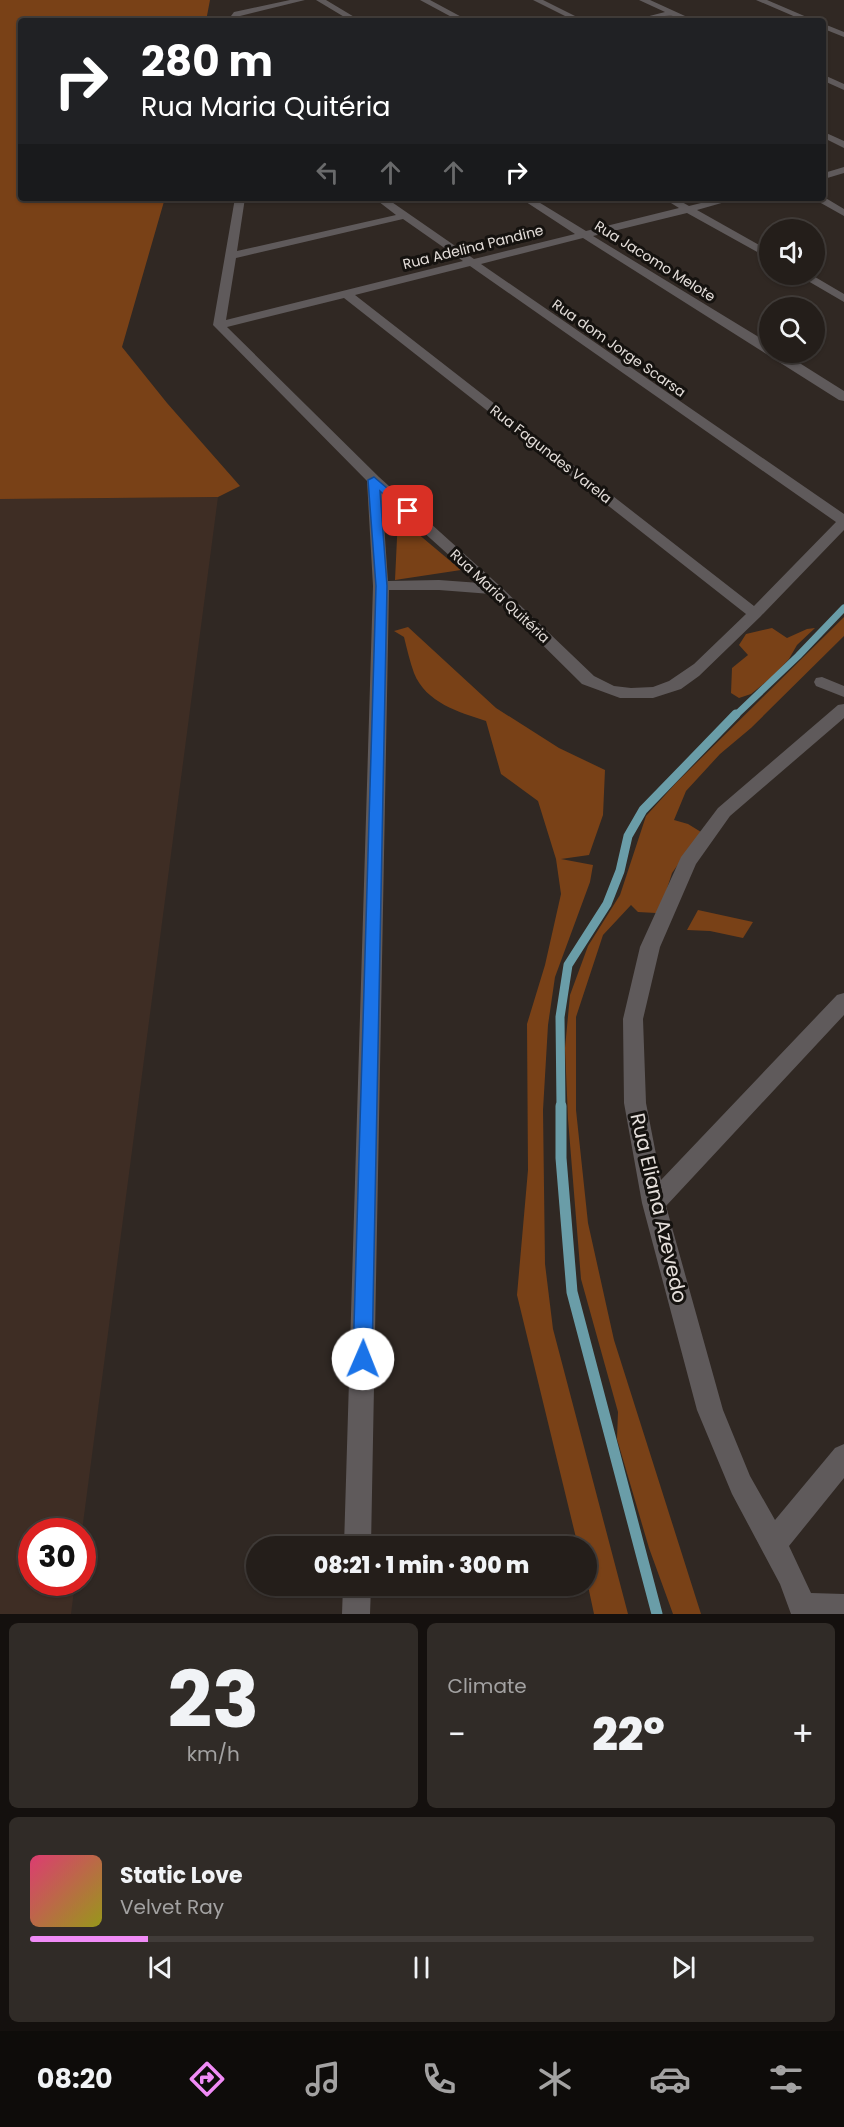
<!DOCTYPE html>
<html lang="en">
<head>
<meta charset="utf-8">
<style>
  body { margin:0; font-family:Poppins,sans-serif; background:#302b27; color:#f1f3f6; height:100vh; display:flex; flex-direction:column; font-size:22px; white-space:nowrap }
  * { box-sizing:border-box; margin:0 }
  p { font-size:20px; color:#a3a2a2 }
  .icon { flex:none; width:33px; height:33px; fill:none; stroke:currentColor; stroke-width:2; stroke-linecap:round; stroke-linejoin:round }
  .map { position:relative; height:1614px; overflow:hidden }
  .panel { display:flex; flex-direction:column; gap:9px; padding:9px; background:#14100e; flex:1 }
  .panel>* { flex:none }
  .guide { position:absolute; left:18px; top:18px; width:808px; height:183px; border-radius:6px; box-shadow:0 2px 4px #0004,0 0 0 2px #413c39; background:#202124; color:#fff; overflow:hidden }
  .buttons { position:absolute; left:759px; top:219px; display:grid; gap:12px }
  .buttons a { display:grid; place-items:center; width:66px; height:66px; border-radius:50%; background:#241e1a; box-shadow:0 2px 4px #0004,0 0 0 2px #413c39; font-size:30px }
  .speed { position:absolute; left:18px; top:1518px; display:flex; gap:12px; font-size:30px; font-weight:700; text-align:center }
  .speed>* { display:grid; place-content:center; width:78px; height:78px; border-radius:50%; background:#241e1a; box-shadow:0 2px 4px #0004,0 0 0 2px #413c39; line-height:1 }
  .speed .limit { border:9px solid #d22; background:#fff; color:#111 }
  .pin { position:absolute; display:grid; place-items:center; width:51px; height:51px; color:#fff; margin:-26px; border-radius:12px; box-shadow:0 3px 9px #0006 }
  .me { position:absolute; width:66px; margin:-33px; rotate:1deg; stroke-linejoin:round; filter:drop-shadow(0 0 4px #0008) }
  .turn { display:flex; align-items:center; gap:21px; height:126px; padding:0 24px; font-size:27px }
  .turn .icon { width:78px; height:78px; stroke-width:2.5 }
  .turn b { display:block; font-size:42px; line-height:51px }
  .lanes { display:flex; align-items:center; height:57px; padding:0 24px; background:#0003; justify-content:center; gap:30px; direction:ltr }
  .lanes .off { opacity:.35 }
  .big { font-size:45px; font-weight:800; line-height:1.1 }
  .panel .widget { flex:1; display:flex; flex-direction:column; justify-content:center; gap:9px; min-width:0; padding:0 21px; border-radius:9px; background:#302b27 }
  .panel .dial { align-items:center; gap:0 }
  .dial b { font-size:78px; line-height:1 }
  .song { display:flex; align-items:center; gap:18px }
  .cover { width:72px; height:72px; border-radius:9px; background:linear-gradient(135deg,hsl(340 70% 55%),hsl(60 70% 35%)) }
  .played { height:6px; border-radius:3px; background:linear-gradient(90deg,#f08bf6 15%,#413c39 15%) }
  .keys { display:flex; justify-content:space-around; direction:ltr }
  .heat { display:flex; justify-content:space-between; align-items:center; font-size:33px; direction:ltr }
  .panel .tiles { flex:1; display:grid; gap:9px; grid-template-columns:1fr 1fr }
  .widget:last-child { grid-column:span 2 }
  .trip { position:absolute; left:246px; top:1536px; width:351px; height:60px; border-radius:30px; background:#241e1a; box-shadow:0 2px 4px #0004,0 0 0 2px #413c39; font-weight:800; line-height:60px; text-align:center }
  .dock { display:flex; height:96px; justify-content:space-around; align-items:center; background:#0e0c0a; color:#a3a2a2 }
  .dock .icon { width:42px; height:42px }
  .dock .current { color:#f08bf6 }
  .dock b { font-size:27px; color:#f1f3f6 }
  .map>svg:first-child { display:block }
  .industrial { fill:#3e2d24 }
  .green { fill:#794117 }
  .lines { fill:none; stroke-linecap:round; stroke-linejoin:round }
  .stream-far2 { stroke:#6a9da8; stroke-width:7 }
  .stream-far1 { stroke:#6a9da8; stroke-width:9 }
  .stream { stroke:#6a9da8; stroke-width:11 }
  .minor { fill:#5f5a5b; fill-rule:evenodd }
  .route { fill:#1a73e8; stroke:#114b97; stroke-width:1.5 }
  .labels { text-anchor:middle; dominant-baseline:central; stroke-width:6; stroke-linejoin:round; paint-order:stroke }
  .far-street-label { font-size:14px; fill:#e4deda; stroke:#15120f }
  .near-street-label { font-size:20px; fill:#e4deda; stroke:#15120f }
</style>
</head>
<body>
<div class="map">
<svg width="844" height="1614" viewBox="0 0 844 1614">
  <rect width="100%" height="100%" fill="#302823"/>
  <path class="industrial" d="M218,497L82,1531L32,1532V1582L75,1583L71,1614H0V499Z"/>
  <path class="green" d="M0,0H210L206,21H21V198H165L122,347L167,403L240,486L218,497L0,499Z
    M398,517L461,570L395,580Z
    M844,617V636L751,728L720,754L686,791L674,820L688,824L701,832L672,873L664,898L656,913L638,912L631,905L603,935L576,1017V1110L588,1223L614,1340L701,1614H673L649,1548L617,1439L618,1412L581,1279L568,1119L565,1048L570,995L588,946L620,895L646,816L676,783Z
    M408,627L496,708L559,748L605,770L603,815L589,855L561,859L593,865L590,882L555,977L548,1025L543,1110L545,1264L553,1329L628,1614H594L587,1581L586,1546H578L517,1295L528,1170L527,1024L545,965L561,894L556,859L538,801L501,774L486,721C459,712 426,703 414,673C410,662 407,649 404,637L394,631Z
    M772,628L787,638L807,629L815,628L797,645L789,659L772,677L751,694L739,698L731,693L732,668L748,655L739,645L746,634Z
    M698,910L753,922L743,938L710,931L687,930Z"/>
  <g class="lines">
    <path class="stream-far2" d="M735,716L798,656L844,608"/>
    <path class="stream-far1" d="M561,1107L560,1017L568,965L607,904L620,871L628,836L643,810L736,714"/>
    <path class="stream" d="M561,1106V1158L572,1292L657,1614"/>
    <path class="minor" d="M290,0H305L240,16L247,21H237L231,16L234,12Z
      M316,0H326L361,21H351Z
      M420,0H430L469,21H459Z
      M533,0H543L585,21H575Z
      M639,0H650L696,21C687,21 681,17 673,16C664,14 642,21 630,21L665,12Z
      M756,0H767L816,21H805Z
      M824,24L844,32V37L824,29Z
      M824,75L844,84V90L824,81Z
      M824,132L844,141V148L824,138Z
      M844,167V173L824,179V173Z
      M824,197L844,209V216L812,198Z
      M235,198H245L237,251L396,215L374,198H386L474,259L575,234L520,198H532L586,231L679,208L663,198H675L689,206L721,198H739L697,210L770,251V259L687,213L593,236L770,344V352H782L844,391V401L839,400L583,238L481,264L844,514V530L760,617L699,676L681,689L653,698H620L582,684L491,594L439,590H389L371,1546H344L373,586L367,481L213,325ZM403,219L463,261L226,320L236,258ZM470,266L836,522L754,606L355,295ZM344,298L746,614L694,664L669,681L653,687L631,688L614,686L594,676L501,587L379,477L227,327ZM382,495L480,583L439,580L388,581Z
      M796,274H810L844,294V302Z
      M822,677L844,686V697L816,686L814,682L816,678Z
      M844,704V718L730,816L696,864L660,947L643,1019L646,1103L661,1180L837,995L844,993V1015L666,1206L723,1410L750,1476L775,1520L835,1448L844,1444V1478L789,1546L811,1593L844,1594V1614H791L780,1584L732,1494L697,1410L642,1203L624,1103L623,1019L640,947L681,857L718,808L838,705Z
      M343,1586H371L370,1614H342Z"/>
  </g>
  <path class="route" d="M374,477L414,511L412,514H405L380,491L387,586L372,1359L369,1366L363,1368L356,1366L353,1359L376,586L368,480Z"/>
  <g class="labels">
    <g class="far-street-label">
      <text transform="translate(473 247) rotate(-14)">Rua Adelina Pandine</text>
      <text transform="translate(655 261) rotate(32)">Rua Jacomo Melote</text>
      <text transform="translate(619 348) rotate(35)">Rua dom Jorge Scarsa</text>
      <text transform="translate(551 454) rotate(38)">Rua Fagundes Varela</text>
      <text transform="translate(500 596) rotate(43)">Rua Maria Quitéria</text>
    </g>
    <g class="near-street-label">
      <text transform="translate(659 1208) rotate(77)">Rua Eliana Azevedo</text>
    </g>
  </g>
</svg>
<div class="buttons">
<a><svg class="icon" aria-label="sound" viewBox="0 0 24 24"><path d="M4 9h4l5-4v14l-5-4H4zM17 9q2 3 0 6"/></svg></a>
<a><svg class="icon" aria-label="search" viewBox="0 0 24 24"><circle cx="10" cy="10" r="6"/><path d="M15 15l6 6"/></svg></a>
</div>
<div class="speed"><div class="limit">30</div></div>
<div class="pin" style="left:408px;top:511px;background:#d93025"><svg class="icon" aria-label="arrive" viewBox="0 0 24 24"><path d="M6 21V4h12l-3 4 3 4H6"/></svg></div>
<svg class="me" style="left:363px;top:1359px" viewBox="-20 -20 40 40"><circle r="19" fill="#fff"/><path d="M0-13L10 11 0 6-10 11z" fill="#1a73e8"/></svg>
<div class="trip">08:21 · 1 min · 300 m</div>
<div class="guide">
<div class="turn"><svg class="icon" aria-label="right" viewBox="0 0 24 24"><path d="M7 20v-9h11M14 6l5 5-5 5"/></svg><div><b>280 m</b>Rua Maria Quitéria</div></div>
<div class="lanes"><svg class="icon off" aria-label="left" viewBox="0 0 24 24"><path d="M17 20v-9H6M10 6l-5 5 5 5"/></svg><svg class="icon off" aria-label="ahead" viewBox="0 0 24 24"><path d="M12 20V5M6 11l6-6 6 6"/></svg><svg class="icon off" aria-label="ahead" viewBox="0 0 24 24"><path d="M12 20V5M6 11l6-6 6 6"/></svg><svg class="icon" aria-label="right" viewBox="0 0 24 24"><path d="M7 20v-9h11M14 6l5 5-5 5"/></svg></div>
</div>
</div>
<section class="panel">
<div class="tiles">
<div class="widget dial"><b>23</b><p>km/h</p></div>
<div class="widget"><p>Climate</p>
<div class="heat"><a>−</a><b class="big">22°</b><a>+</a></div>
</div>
<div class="widget">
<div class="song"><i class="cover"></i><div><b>Static Love</b><p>Velvet Ray</p></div></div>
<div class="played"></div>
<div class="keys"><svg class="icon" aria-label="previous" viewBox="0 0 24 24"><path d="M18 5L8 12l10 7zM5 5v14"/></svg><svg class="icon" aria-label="pause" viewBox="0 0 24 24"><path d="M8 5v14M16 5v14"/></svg><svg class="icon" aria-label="next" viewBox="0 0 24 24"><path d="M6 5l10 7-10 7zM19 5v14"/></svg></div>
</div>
</div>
</section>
<nav class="dock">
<b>08:20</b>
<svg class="icon current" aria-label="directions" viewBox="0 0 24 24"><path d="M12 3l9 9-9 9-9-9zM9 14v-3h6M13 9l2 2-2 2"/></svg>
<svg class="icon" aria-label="music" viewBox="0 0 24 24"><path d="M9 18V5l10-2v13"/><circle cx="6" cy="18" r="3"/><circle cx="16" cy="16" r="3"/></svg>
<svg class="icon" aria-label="phone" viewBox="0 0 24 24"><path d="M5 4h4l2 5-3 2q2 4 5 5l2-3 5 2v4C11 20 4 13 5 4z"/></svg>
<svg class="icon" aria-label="climate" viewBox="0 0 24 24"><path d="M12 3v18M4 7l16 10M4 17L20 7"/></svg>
<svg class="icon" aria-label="car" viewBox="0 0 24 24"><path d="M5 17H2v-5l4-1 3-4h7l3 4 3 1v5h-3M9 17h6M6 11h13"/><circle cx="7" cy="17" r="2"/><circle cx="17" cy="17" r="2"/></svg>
<svg class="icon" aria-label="filters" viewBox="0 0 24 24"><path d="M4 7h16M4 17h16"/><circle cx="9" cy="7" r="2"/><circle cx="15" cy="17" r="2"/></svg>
</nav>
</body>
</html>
